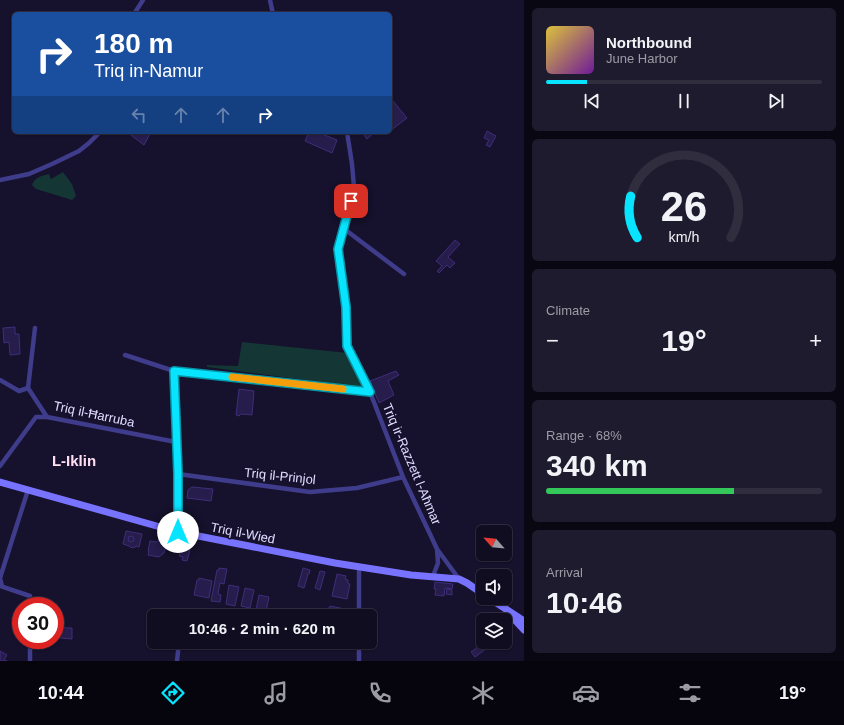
<!DOCTYPE html>
<html lang="en">
<head>
<meta charset="utf-8">
<style>
  body { margin:0; font-family:Helvetica,sans-serif; background:#1e1b2e; color:#f1f3f6; height:100vh; display:flex; flex-direction:column; font-size:15px; white-space:nowrap }
  * { box-sizing:border-box; margin:0 }
  p { font-size:13px; color:#9c9ca5 }
  .icon { flex:none; width:22px; height:22px; fill:none; stroke:currentColor; stroke-width:2; stroke-linecap:round; stroke-linejoin:round }
  .map { position:relative; flex:1; overflow:hidden }
  .sheet { display:flex; flex-direction:column; gap:8px; padding:8px; background:#090712; width:320px }
  .sheet>* { flex:none }
  .banner { position:absolute; left:12px; top:12px; width:380px; height:122px; border-radius:6px; box-shadow:0 1px 3px #0004,0 0 0 1px #302d3f; background:#1a4fa0; color:#fff; overflow:hidden }
  .needle { width:26px; rotate:297deg }
  .tools { position:absolute; left:476px; top:525px; display:grid; gap:8px }
  .tools a { display:grid; place-items:center; width:36px; height:36px; border-radius:6px; background:#100d21; box-shadow:0 1px 3px #0004,0 0 0 1px #302d3f; font-size:20px }
  .speed { position:absolute; left:12px; top:597px; display:flex; gap:8px; font-size:20px; font-weight:700; text-align:center }
  .speed>* { display:grid; place-content:center; width:52px; height:52px; border-radius:50%; background:#100d21; box-shadow:0 1px 3px #0004,0 0 0 1px #302d3f; line-height:1 }
  .speed .limit { border:6px solid #d22; background:#fff; color:#111 }
  .pin { position:absolute; display:grid; place-items:center; width:34px; height:34px; color:#fff; margin:-17px; border-radius:8px; box-shadow:0 2px 6px #0006 }
  .me { position:absolute; width:44px; margin:-22px; rotate:0deg; stroke-linejoin:round; filter:drop-shadow(0 0 3px #0008) }
  .turn { display:flex; align-items:center; gap:14px; height:84px; padding:0 16px; font-size:18px }
  .turn .icon { width:52px; height:52px; stroke-width:2.5 }
  .turn b { display:block; font-size:28px; line-height:34px }
  .lanes { display:flex; align-items:center; height:38px; padding:0 16px; background:#0003; justify-content:center; gap:20px; direction:ltr }
  .lanes .off { opacity:.35 }
  .big { font-size:30px; font-weight:700; line-height:1.1 }
  .sheet .card { flex:1; display:flex; flex-direction:column; justify-content:center; gap:6px; min-width:0; padding:0 14px; border-radius:6px; background:#1e1b2e }
  .sheet .dial { align-items:center; gap:0 }
  .dial svg { height:104px; overflow:visible; fill:none; stroke:#302d3f; stroke-width:7; stroke-linecap:round; text-anchor:middle }
  .dial text { fill:#f1f3f6; stroke:none }
  .song { display:flex; align-items:center; gap:12px }
  .cover { width:48px; height:48px; border-radius:6px; background:linear-gradient(135deg,hsl(50 70% 55%),hsl(280 70% 35%)) }
  .played { height:4px; border-radius:2px; background:linear-gradient(90deg,#08e4ff 15%,#302d3f 15%) }
  .keys { display:flex; justify-content:space-around; direction:ltr }
  .heat { display:flex; justify-content:space-between; align-items:center; font-size:22px; direction:ltr }
  .charge { height:6px; border-radius:3px; background:linear-gradient(90deg,#34c759 68%,#302d3f 0) }
  .trip { position:absolute; left:147px; top:609px; width:230px; height:40px; border-radius:6px; background:#100d21; box-shadow:0 1px 3px #0004,0 0 0 1px #302d3f; font-weight:700; line-height:40px; text-align:center }
  .tabs { display:flex; height:64px; justify-content:space-around; align-items:center; background:#06050d; color:#9c9ca5 }
  .tabs .icon { width:28px; height:28px }
  .tabs .selected { color:#08e4ff }
  .tabs b { font-size:18px; color:#f1f3f6 }
  main { display:flex; flex:1; min-height:0 }
  .map>svg:first-child { display:block }
  .green { fill:#143635 }
  .building { fill:#271d4d; stroke:#3e2e79 }
  .lines { fill:none; stroke-linecap:round; stroke-linejoin:round }
  .street { stroke:#3f3c8b; stroke-width:4.5 }
  .secondary { stroke:#7873ff; stroke-width:7 }
  .route-casing { stroke:#0594a6; stroke-width:10 }
  .route { stroke:#08e4ff; stroke-width:7 }
  .slow { stroke:#f59e0b; stroke-width:7 }
  .labels { text-anchor:middle; dominant-baseline:central; stroke-width:3.5; stroke-linejoin:round; paint-order:stroke }
  .street-label { font-size:13px; fill:#e0dcff; stroke:#16112c }
  .quarter-label { font-size:15px; font-weight:bold; fill:#ffdef3; stroke:#16112c }
</style>
</head>
<body>
<main>
<div class="map">
<svg width="524" height="661" viewBox="0 0 524 661">
  <rect width="100%" height="100%" fill="#16112c"/>
  <path class="green" d="M63,172L72,184L76,196L72,200L36,189L32,185C35,177 41,176 49,174L51,179Z
    M242,342L348,353V356L365,386L359,387L207,367V365L238,366Z"/>
  <path class="building" d="M393,101L407,118L390,131V103Z
    M487,131L496,136L490,147L486,145L489,140L484,138Z
    M127,132H151L144,145Z
    M309,132H317L337,140L332,153L305,141Z
    M367,132H375L367,139L364,135Z
    M455,240L460,244L448,257L455,263L450,268L447,265L439,273L437,271L442,266L436,261Z
    M15,327V334H19L20,354L10,355L9,342L4,343L3,328Z
    M396,371L399,375L388,381L394,395L379,403L370,381Z
    M239,389L254,391L252,415L241,414L239,416L236,415Z
    M192,487L213,489L211,501L187,498L188,490Z
    M126,531L142,534L139,547L136,546L134,548L130,547L129,546L123,544Z
    M128 539a3 3 0 1 1 6 0a3 3 0 1 1-6 0Z
    M163,538L168,540L164,553L159,557L148,555L149,551H148L150,541L156,542Z
    M182,545L188,546L187,550H190L187,561L182,560L183,557L179,556Z
    M219,568L227,569L224,584L220,583L218,594L221,595L220,602L211,601L217,570H219Z
    M303,568L310,570L309,574H308L304,588L298,586Z
    M320,571L325,572L320,590L315,588Z
    M337,574L346,576L345,579L348,580V584H350L347,599L332,596Z
    M199,578L212,581L209,598L194,595L197,580H199Z
    M435,582L453,584L452,589L445,588L444,596L435,595L436,589H434Z
    M229,585L239,587L235,606L226,604Z
    M245,588L254,590L250,608L241,606Z
    M447,589L452,590V595L446,594Z
    M259,595L269,597L266,612L256,610Z
    M330,606L345,609L343,616H328L329,612L327,611L328,608H330Z
    M55,619L58,623L66,628H72V639L61,638L55,635Z
    M485,642H493L494,643L475,657L471,652Z
    M0,651L7,655L4,660L7,661H0Z"/>
  <g class="lines">
    <path class="street" d="M270,0L273,14
      M134,14L143,0
      M347,132L352,164L354,187L338,249L346,307L347,346L370,392L403,477L429,532L437,549L459,579
      M0,180L29,174L52,164L79,151L89,143L100,132
      M343,228L404,274
      M125,355L174,371L370,392
      M174,371L178,474V532
      M0,380L19,391L28,388L47,417
      M28,388L35,328
      M0,466L36,417H47L176,442
      M178,474L310,492L357,488L403,477
      M433,576L438,563L437,549
      M0,586L30,596V606
      M2,586L0,578L28,490
      M359,616V567
      M30,640V661
      M177,661L179,642
      M359,661V642"/>
    <path class="secondary" d="M0,482L178,532L335,563L411,575L459,579L467,583L483,594
      M489,598L524,621
      M512,617L524,630"/>
  </g>
  <g class="lines">
    <defs>
      <path id="route" d="M178,532V474L174,371L370,392L347,346L346,307L338,249L351,201"/>
    </defs>
    <use href="#route" class="route-casing"/>
    <use href="#route" class="route"/>
    <path class="slow" d="M232,377L343,389"/>
  </g>
  <g class="labels">
    <g class="street-label">
      <text transform="translate(94 414) rotate(12)">Triq il-Ħarruba</text>
      <text transform="translate(412 464) rotate(67)">Triq ir-Razzett l-Aħmar</text>
      <text transform="translate(280 476) rotate(6)">Triq il-Prinjol</text>
      <text transform="translate(243 533) rotate(11)">Triq il-Wied</text>
    </g>
    <g class="quarter-label">
      <text x="74" y="460">L-Iklin</text>
    </g>
  </g>
</svg>
<div class="tools">
<a><svg class="needle" viewBox="-14 -14 28 28"><path d="M0-13l5 13h-10z" fill="#e53935"/><path d="M0 13l5-13h-10z" fill="#9c9ca5"/></svg></a>
<a><svg class="icon" aria-label="sound" viewBox="0 0 24 24"><path d="M4 9h4l5-4v14l-5-4H4zM17 9q2 3 0 6"/></svg></a>
<a><svg class="icon" aria-label="layers" viewBox="0 0 24 24"><path d="M12 4l9 5-9 5-9-5zM3 14l9 5 9-5"/></svg></a>
</div>
<div class="speed"><div class="limit">30</div></div>
<div class="pin" style="left:351px;top:201px;background:#d93025"><svg class="icon" aria-label="arrive" viewBox="0 0 24 24"><path d="M6 21V4h12l-3 4 3 4H6"/></svg></div>
<svg class="me" style="left:178px;top:532px" viewBox="-20 -20 40 40"><circle r="19" fill="#fff"/><path d="M0-13L10 11 0 6-10 11z" fill="#08e4ff"/></svg>
<div class="trip">10:46 · 2 min · 620 m</div>
<div class="banner">
<div class="turn"><svg class="icon" aria-label="right" viewBox="0 0 24 24"><path d="M7 20v-9h11M14 6l5 5-5 5"/></svg><div><b>180 m</b>Triq in-Namur</div></div>
<div class="lanes"><svg class="icon off" aria-label="left" viewBox="0 0 24 24"><path d="M17 20v-9H6M10 6l-5 5 5 5"/></svg><svg class="icon off" aria-label="ahead" viewBox="0 0 24 24"><path d="M12 20V5M6 11l6-6 6 6"/></svg><svg class="icon off" aria-label="ahead" viewBox="0 0 24 24"><path d="M12 20V5M6 11l6-6 6 6"/></svg><svg class="icon" aria-label="right" viewBox="0 0 24 24"><path d="M7 20v-9h11M14 6l5 5-5 5"/></svg></div>
</div>
</div>
<section class="sheet">
<div class="card">
<div class="song"><i class="cover"></i><div><b>Northbound</b><p>June Harbor</p></div></div>
<div class="played"></div>
<div class="keys"><svg class="icon" aria-label="previous" viewBox="0 0 24 24"><path d="M18 5L8 12l10 7zM5 5v14"/></svg><svg class="icon" aria-label="pause" viewBox="0 0 24 24"><path d="M8 5v14M16 5v14"/></svg><svg class="icon" aria-label="next" viewBox="0 0 24 24"><path d="M6 5l10 7-10 7zM19 5v14"/></svg></div>
</div>
<div class="card dial"><svg viewBox="0 0 100 80">
<path d="M14 69A42 42 0 1 1 86 69"/>
<path d="M14 69A42 42 0 0 1 9 37" stroke="#08e4ff"/>
<text x="50" y="56" font-size="32" font-weight="700">26</text>
<text x="50" y="72" font-size="11">km/h</text>
</svg></div>
<div class="card"><p>Climate</p>
<div class="heat"><a>−</a><b class="big">19°</b><a>+</a></div>
</div>
<div class="card"><p>Range · 68%</p><b class="big">340 km</b><div class="charge"></div></div>
<div class="card"><p>Arrival</p><b class="big">10:46</b></div>
</section>
</main>
<nav class="tabs">
<b>10:44</b>
<svg class="icon selected" aria-label="directions" viewBox="0 0 24 24"><path d="M12 3l9 9-9 9-9-9zM9 14v-3h6M13 9l2 2-2 2"/></svg>
<svg class="icon" aria-label="music" viewBox="0 0 24 24"><path d="M9 18V5l10-2v13"/><circle cx="6" cy="18" r="3"/><circle cx="16" cy="16" r="3"/></svg>
<svg class="icon" aria-label="phone" viewBox="0 0 24 24"><path d="M5 4h4l2 5-3 2q2 4 5 5l2-3 5 2v4C11 20 4 13 5 4z"/></svg>
<svg class="icon" aria-label="climate" viewBox="0 0 24 24"><path d="M12 3v18M4 7l16 10M4 17L20 7"/></svg>
<svg class="icon" aria-label="car" viewBox="0 0 24 24"><path d="M5 17H2v-5l4-1 3-4h7l3 4 3 1v5h-3M9 17h6M6 11h13"/><circle cx="7" cy="17" r="2"/><circle cx="17" cy="17" r="2"/></svg>
<svg class="icon" aria-label="filters" viewBox="0 0 24 24"><path d="M4 7h16M4 17h16"/><circle cx="9" cy="7" r="2"/><circle cx="15" cy="17" r="2"/></svg>
<b>19°</b>
</nav>
</body>
</html>
